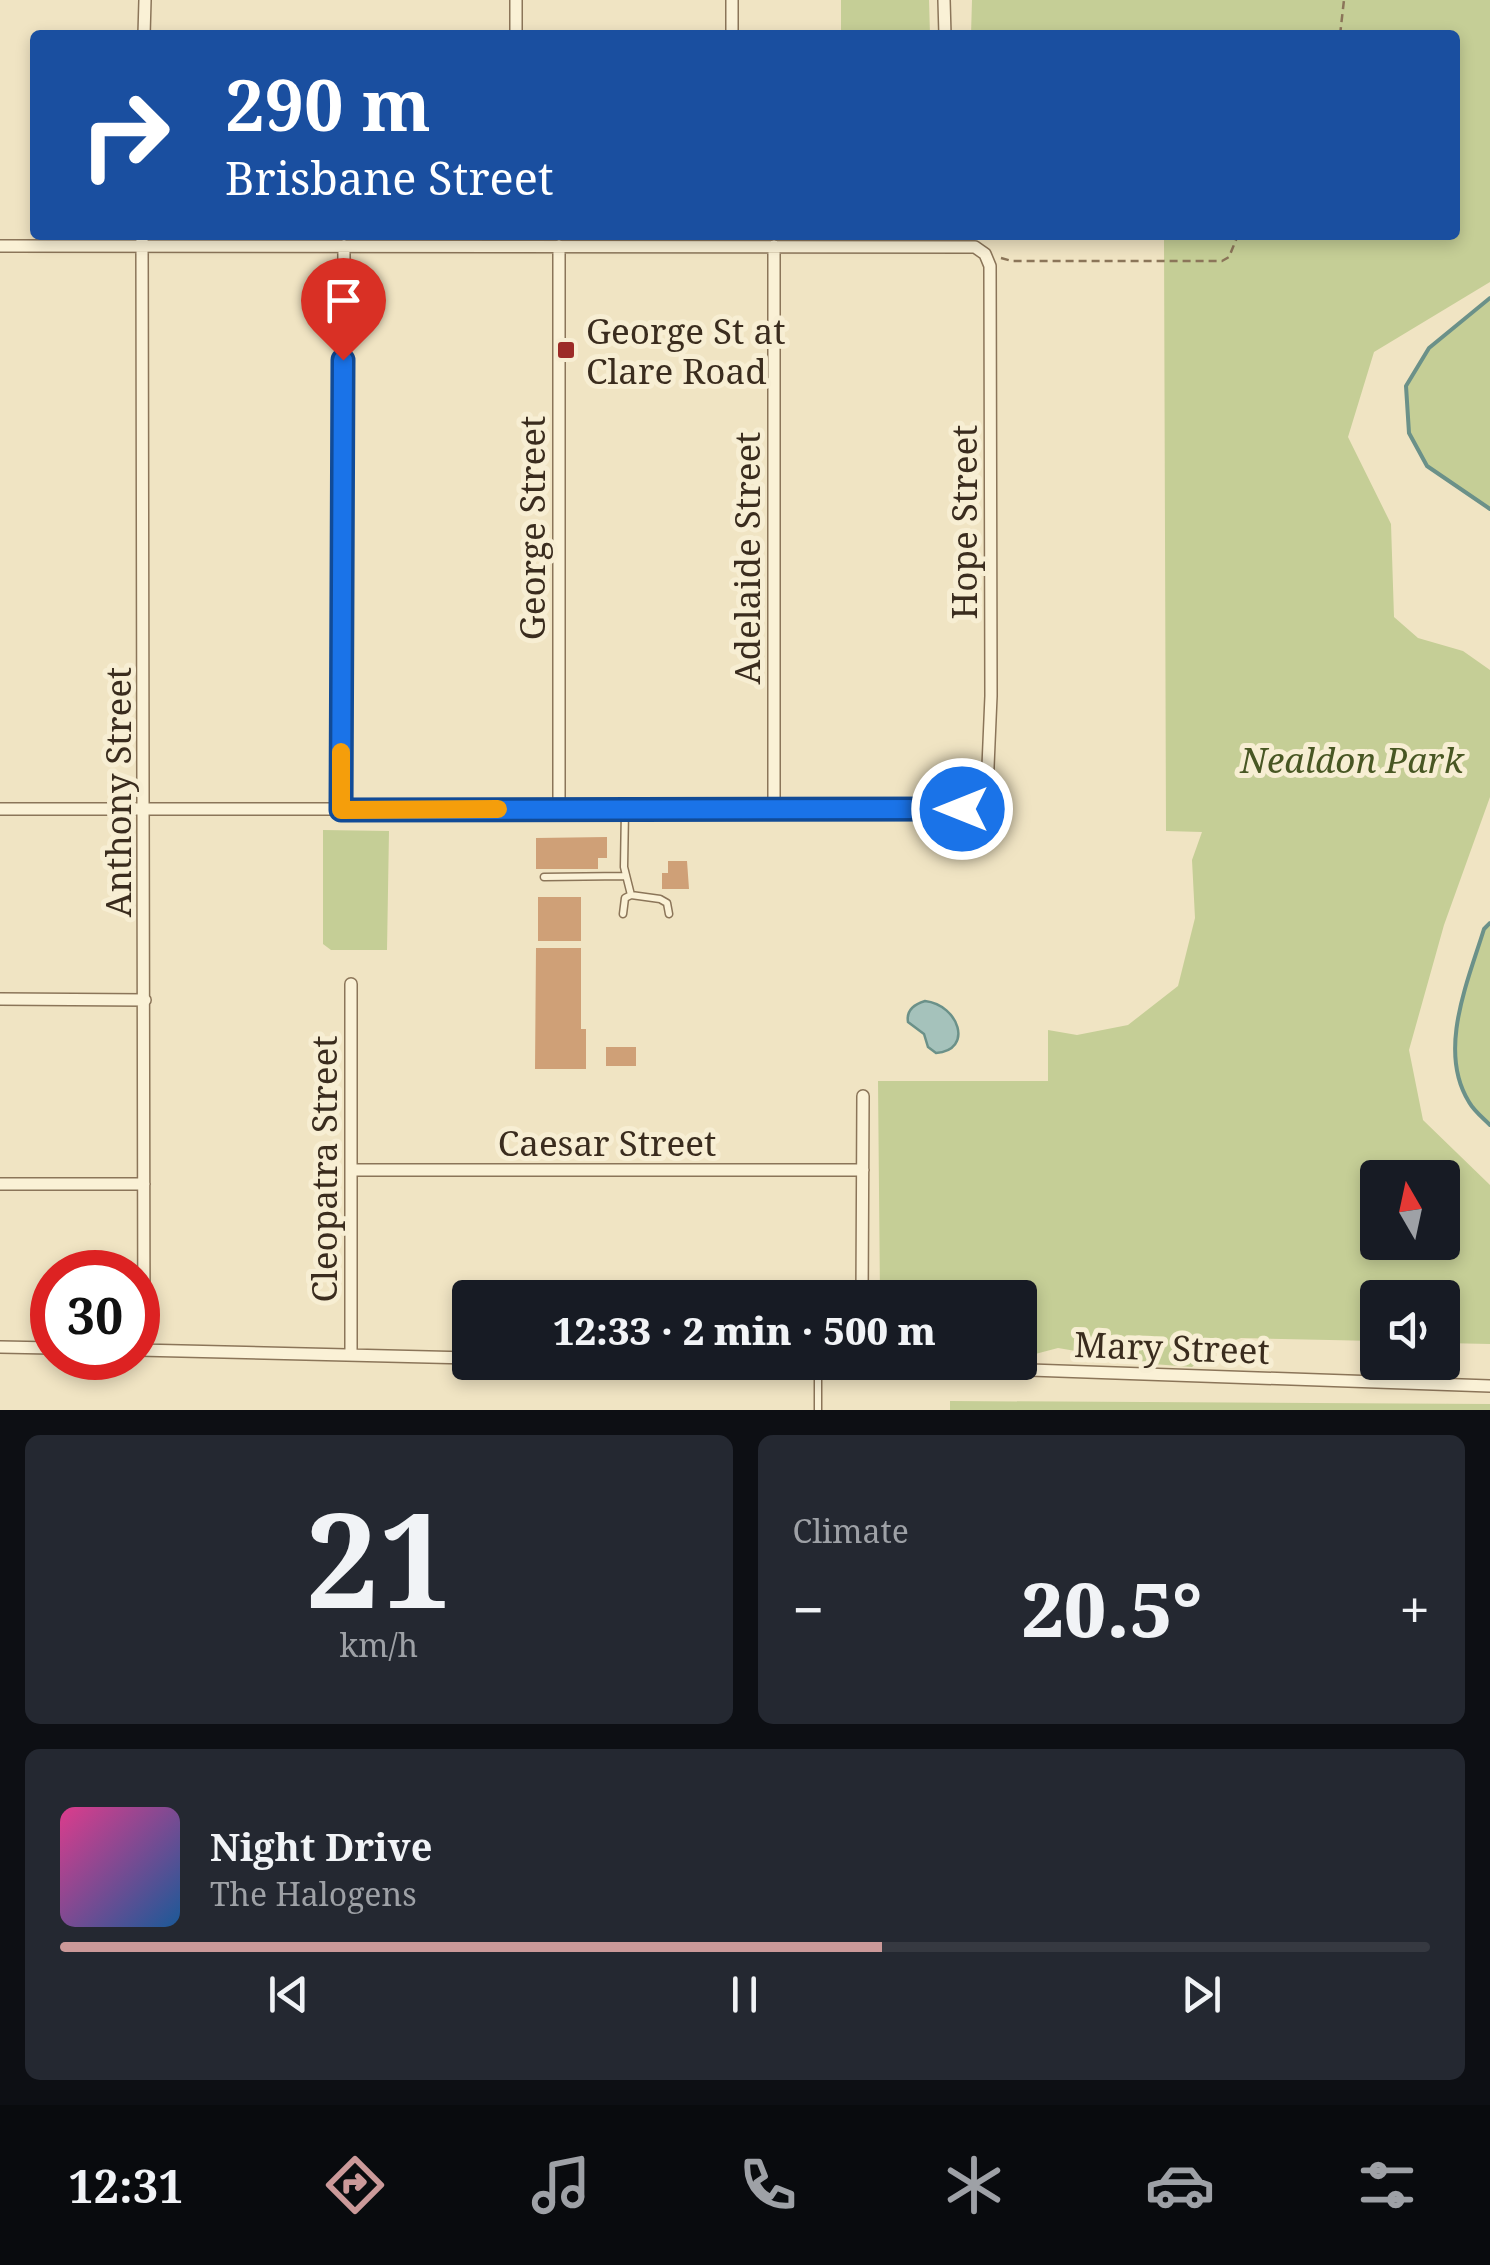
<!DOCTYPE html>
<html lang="en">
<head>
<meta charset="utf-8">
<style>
  body { margin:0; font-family:"Noto Serif",serif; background:#242831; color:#f1f3f6; height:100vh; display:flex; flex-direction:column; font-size:38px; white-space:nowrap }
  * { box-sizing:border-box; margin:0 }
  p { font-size:32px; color:#9ea1a6 }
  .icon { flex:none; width:55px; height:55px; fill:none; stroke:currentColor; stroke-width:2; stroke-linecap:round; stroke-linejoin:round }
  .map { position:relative; height:1410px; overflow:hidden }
  .panel { display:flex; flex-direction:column; gap:25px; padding:25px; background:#0d0f14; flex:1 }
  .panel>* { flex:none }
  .hud { position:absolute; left:30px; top:30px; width:1430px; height:210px; border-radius:10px; box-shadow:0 5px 15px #0003; background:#1a4fa0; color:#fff; overflow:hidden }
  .needle { width:65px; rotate:351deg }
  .buttons { position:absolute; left:1360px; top:1160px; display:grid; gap:20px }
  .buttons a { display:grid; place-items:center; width:100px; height:100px; border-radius:10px; background:#171b24; box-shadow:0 5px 15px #0003; font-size:50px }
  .speed { position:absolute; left:30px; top:1250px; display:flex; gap:20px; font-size:50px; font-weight:700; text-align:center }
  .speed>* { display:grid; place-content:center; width:130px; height:130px; border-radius:50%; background:#171b24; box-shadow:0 5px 15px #0003; line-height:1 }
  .speed .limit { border:15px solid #d22; background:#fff; color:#111 }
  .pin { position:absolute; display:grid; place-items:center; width:85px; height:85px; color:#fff; margin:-102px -42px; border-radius:50% 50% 50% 0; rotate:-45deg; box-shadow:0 0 10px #0007 }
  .pin .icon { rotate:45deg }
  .me { position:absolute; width:110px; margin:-55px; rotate:270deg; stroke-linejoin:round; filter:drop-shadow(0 0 8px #0008) }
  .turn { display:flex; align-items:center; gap:35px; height:210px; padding:0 30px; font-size:45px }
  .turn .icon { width:130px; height:130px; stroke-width:2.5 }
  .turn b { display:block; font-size:70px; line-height:85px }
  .big { font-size:75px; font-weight:800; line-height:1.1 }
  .panel .widget { flex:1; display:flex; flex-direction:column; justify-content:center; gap:15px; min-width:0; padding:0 35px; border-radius:15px; background:#242831 }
  .panel .dial { align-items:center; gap:0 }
  .dial b { font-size:130px; line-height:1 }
  .song { display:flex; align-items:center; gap:30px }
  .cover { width:120px; height:120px; border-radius:15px; background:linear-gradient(135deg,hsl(330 70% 55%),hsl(210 70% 35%)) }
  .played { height:10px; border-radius:5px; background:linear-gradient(90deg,#cb9999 60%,#363941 60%) }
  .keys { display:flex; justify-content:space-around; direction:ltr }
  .heat { display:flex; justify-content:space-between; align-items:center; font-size:55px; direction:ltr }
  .panel .tiles { flex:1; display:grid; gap:25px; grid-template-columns:1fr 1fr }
  .widget:last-child { grid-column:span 2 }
  .trip { position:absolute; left:452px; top:1280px; width:585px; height:100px; border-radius:10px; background:#171b24; box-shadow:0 5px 15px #0003; font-weight:800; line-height:100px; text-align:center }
  .tab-bar { display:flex; height:160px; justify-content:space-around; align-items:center; background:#090b0e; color:#9ea1a6 }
  .tab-bar .icon { width:70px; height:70px }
  .tab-bar .on { color:#cb9999 }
  .tab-bar b { font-size:45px; color:#f1f3f6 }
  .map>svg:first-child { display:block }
  .green { fill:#c5ce96; fill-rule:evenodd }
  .water { fill:#a5c2bb; stroke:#6b9189; stroke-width:2.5 }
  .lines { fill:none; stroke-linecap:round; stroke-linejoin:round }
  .stream { stroke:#6b9189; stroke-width:4 }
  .building { fill:#cfa077 }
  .service-casing { stroke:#8b7559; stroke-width:9 }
  .minor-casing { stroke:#8b7559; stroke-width:14 }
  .path { stroke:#8b7559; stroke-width:2.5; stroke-dasharray:8 5; stroke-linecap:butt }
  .service { stroke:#faf1d6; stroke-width:6 }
  .minor { stroke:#faf1d6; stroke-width:11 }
  .route-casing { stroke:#114b97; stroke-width:25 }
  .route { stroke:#1a73e8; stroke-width:18 }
  .slow { stroke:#f59e0b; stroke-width:18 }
  .poi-dot { fill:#9c2b27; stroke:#f7eed3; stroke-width:4 }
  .labels { text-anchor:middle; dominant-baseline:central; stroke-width:10; stroke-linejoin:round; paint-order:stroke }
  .poi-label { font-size:35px; fill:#3a2c1e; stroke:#f7eed3; text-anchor:start }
  .street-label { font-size:35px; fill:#3a2c1e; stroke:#f7eed3 }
  .park-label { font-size:35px; font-style:italic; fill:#485723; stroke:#f7eed3 }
</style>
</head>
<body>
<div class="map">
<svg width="1490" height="1410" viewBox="0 0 1490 1410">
  <rect width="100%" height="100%" fill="#f0e4c3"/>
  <path class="green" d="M841,0H929L930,35H841Z
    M972,0H1490V282L1374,352L1348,437L1391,524L1394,617L1418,638L1463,651L1490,670V797L1444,925L1409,1050L1423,1120L1490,1185V1344L1443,1343L1442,1298H1378L1377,1341L1241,1338L1214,1348L1192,1367L1153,1364L1058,1348L1020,1358V1298L880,1297L878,1081H1048V1030L1077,1035L1128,1025L1178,986L1195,918L1192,860L1202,832L1166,831L1164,240H1001L994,235H1455V35H971ZM1378,1178H1442V1242H1378Z
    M1490,298V509L1427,466L1409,433L1406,386L1429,348Z
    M323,830L389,831L387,950H331L323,944Z
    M1490,923V1125C1483,1118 1474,1111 1469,1102C1437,1051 1468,981 1484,929Z
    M950,1401L1490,1404V1410H950Z"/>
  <path class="water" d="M925,1001C959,1005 974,1050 936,1053L928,1047L924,1034L908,1022C906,1010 915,1004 925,1001Z"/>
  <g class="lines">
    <path class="stream" d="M1490,298L1429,348L1406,386L1409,433L1427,466L1490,509
      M1490,923L1484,929C1468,981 1437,1051 1469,1102C1474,1111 1483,1118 1490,1125"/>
  </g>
  <path class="building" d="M607,837V858H598V869H536V838Z
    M668,861H687L689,889H662V873H668Z
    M538,897H581V941H538Z
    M536,948H581V1029H586V1069H535Z
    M606,1047H636V1066H606Z"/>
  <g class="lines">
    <defs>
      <path id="service" d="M625,810L624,867L631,895
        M544,877L625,876
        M631,895L660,899L667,903L669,914
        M623,914L625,898L631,895
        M818,1367V1410"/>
      <path id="minor" d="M944,0L945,35
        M144,35L145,0
        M516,35V0
        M732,35V0
        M142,235L144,1350
        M0,246L975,247L985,254L990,266L991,696L987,790L982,803L962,809H0
        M341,809L344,246
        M559,809V246
        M774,809V246
        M351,984V1355
        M0,999L145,1000
        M351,1170H863
        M0,1184H144
        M862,1298L863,1096
        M0,1347L52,1348
        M139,1350L470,1358
        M672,1362L843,1367L857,1364L1490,1386"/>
    </defs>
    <use href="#service" class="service-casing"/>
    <use href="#minor" class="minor-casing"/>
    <path class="path" d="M1340,35L1344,0
      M1001,258L1012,261H1222L1229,257L1238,235"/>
    <use href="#service" class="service"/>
    <use href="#minor" class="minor"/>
  </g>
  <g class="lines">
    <defs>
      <path id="route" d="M343,360L341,810L962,809"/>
    </defs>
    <use href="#route" class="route-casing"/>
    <use href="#route" class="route"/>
    <path class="slow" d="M341,752V810L498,809"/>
  </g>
  <rect class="poi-dot" x="556" y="340" width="20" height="20" rx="5"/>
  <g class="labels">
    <g class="poi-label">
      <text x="586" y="330">George St at<tspan x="586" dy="40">Clare Road</tspan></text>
    </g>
    <g class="street-label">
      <text transform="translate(963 522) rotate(-90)">Hope Street</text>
      <text transform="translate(531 528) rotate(-90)">George Street</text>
      <text transform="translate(746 558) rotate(-90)">Adelaide Street</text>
      <text transform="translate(117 792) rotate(-90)">Anthony Street</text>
      <text x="607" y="1142">Caesar Street</text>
      <text transform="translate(323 1169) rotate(-90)">Cleopatra Street</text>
      <text transform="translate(1172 1347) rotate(2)">Mary Street</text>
    </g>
    <g class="park-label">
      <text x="1352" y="759">Nealdon Park</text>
    </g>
  </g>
</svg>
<div class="buttons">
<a><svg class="needle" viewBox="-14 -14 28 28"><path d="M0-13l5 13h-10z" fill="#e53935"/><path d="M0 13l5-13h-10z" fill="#9ea1a6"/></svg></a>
<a><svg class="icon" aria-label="sound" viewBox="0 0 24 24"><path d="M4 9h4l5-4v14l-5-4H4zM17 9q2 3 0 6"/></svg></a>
</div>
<div class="speed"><div class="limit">30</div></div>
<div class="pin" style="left:343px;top:360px;background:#d93025"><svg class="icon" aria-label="arrive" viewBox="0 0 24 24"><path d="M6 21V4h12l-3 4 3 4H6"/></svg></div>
<svg class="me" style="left:962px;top:809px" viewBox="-20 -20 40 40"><circle r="17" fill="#1a73e8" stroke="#fff" stroke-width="3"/><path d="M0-11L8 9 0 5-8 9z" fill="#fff"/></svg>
<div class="trip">12:33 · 2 min · 500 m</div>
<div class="hud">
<div class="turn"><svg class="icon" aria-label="right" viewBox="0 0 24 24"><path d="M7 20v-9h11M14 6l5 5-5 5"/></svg><div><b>290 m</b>Brisbane Street</div></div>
</div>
</div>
<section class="panel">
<div class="tiles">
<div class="widget dial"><b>21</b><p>km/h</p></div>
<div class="widget"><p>Climate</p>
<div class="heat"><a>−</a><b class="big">20.5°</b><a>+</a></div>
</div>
<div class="widget">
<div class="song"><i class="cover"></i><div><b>Night Drive</b><p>The Halogens</p></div></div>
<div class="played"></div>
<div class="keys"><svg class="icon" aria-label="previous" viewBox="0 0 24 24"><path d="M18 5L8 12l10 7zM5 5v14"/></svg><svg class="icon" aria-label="pause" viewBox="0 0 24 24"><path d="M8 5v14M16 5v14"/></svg><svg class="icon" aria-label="next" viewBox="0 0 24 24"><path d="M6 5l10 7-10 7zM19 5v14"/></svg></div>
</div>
</div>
</section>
<nav class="tab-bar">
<b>12:31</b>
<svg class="icon on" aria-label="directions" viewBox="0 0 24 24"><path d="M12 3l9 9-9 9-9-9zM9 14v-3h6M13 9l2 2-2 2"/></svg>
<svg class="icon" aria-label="music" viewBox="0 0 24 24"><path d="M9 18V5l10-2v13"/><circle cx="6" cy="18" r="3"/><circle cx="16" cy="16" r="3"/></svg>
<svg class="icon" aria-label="phone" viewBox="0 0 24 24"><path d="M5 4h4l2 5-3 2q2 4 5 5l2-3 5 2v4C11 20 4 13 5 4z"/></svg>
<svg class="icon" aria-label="climate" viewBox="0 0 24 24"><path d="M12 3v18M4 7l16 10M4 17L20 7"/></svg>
<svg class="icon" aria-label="car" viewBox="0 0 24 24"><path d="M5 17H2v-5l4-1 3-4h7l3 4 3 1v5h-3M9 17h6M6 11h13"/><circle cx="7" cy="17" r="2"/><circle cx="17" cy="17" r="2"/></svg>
<svg class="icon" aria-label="filters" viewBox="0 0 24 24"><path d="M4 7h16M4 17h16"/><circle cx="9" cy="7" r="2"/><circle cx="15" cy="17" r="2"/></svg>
</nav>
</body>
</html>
